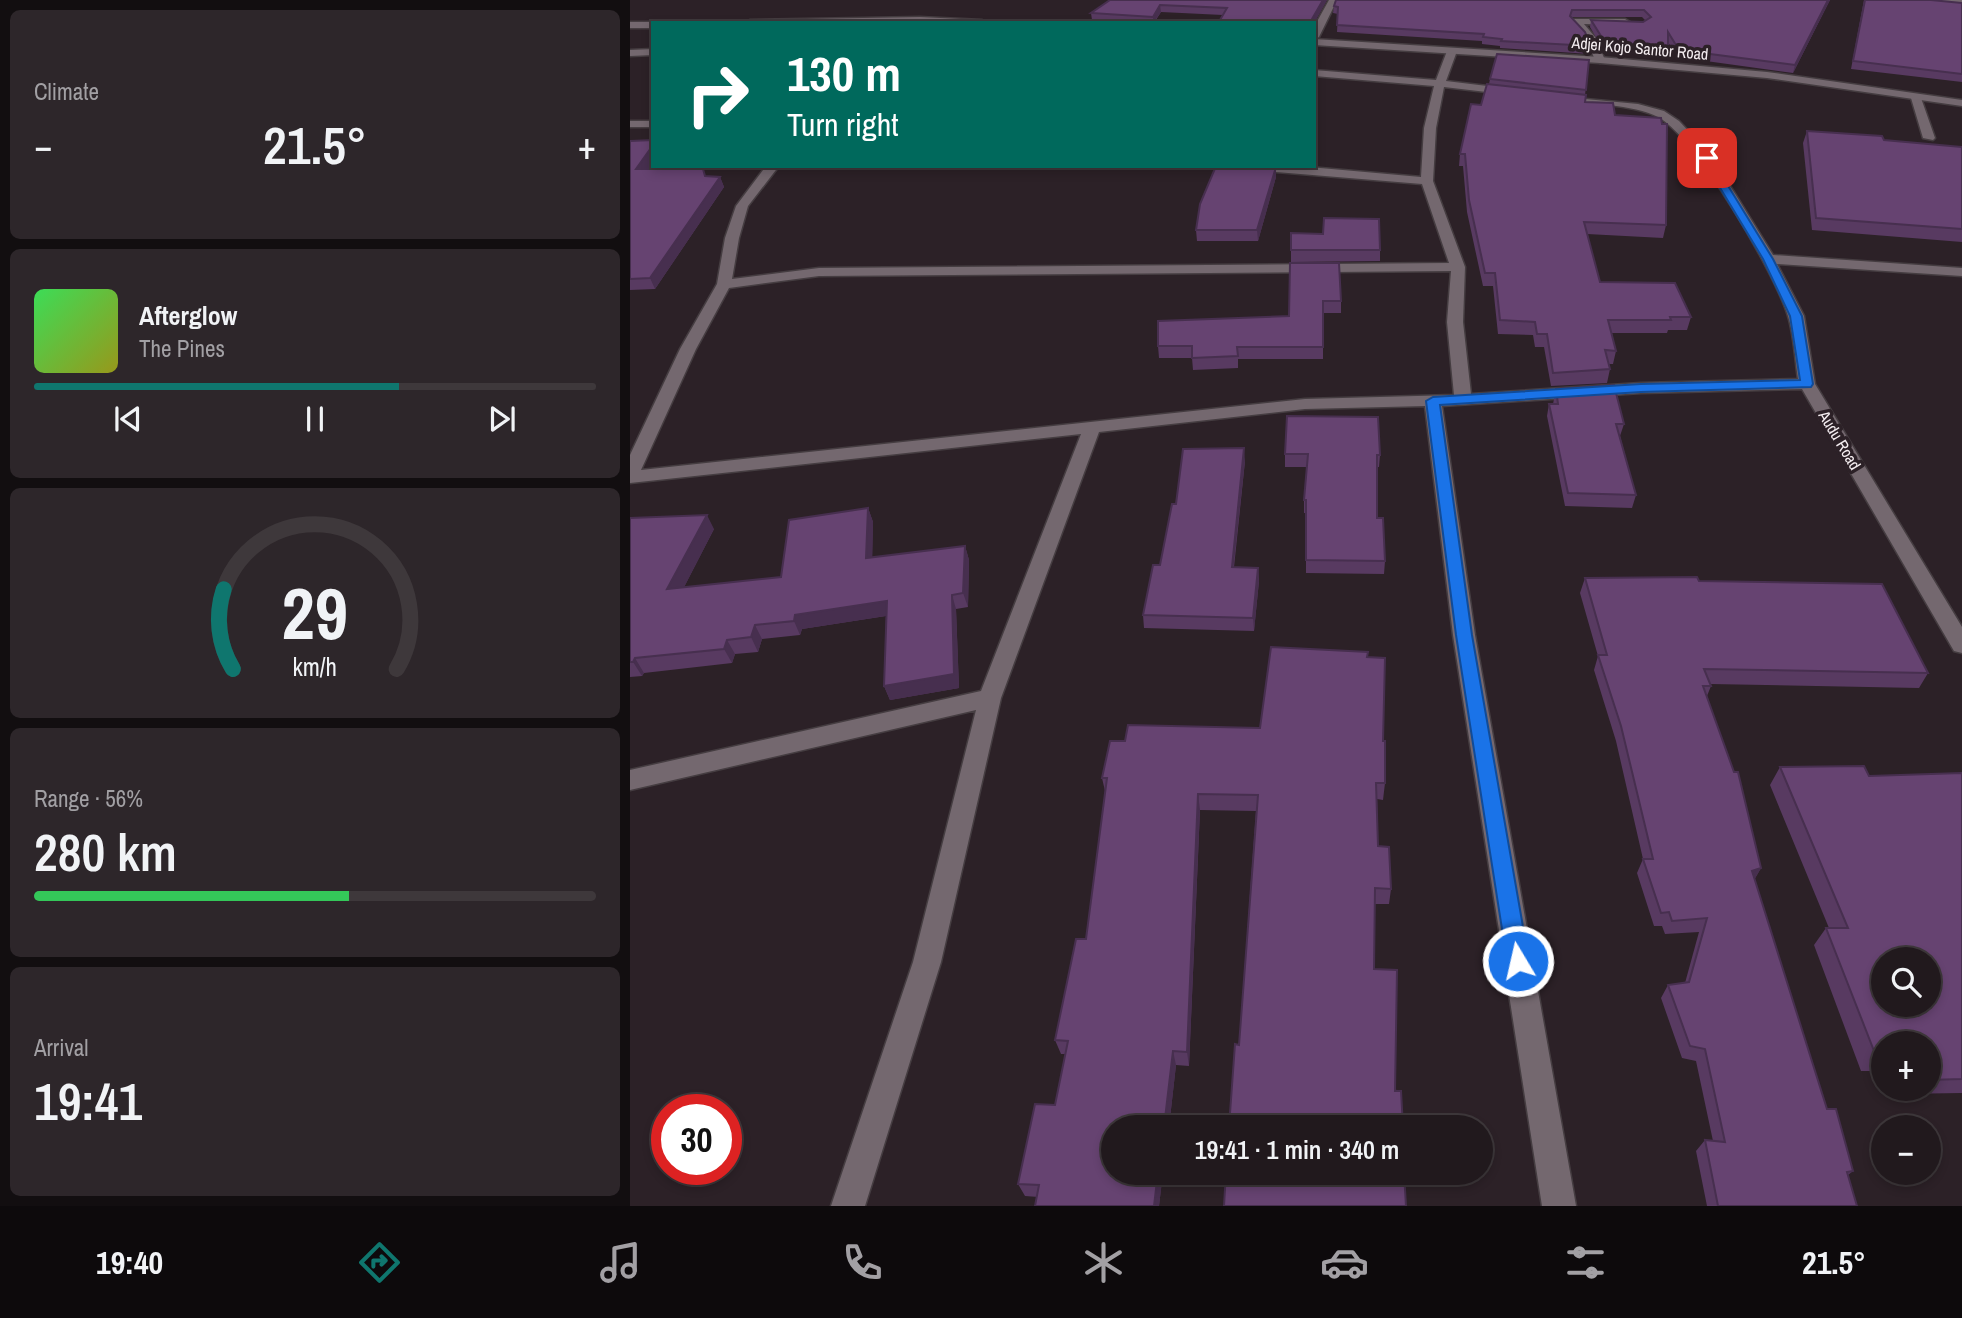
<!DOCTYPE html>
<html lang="en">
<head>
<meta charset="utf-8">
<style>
  body { margin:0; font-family:"Archivo Narrow",sans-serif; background:#2d262a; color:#f1f3f6; height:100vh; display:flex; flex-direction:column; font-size:26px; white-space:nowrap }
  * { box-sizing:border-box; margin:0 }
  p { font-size:23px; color:#a2a0a4 }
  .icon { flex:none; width:38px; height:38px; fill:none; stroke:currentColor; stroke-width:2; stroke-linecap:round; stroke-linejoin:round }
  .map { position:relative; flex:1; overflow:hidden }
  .side { display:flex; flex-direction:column; gap:10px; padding:10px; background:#120e10; width:630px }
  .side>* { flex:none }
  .top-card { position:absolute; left:21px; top:21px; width:665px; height:147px; border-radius:0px; box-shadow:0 4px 10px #0003,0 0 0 2px #3e383b; background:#00695c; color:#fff; overflow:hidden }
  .buttons { position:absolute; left:1241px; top:947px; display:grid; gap:14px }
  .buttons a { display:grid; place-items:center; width:70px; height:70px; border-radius:50%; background:#21191d; box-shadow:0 4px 10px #0003,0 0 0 2px #3e383b; font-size:35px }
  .speed { position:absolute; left:21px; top:1094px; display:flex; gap:14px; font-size:35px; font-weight:700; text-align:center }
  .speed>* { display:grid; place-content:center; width:91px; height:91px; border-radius:50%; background:#21191d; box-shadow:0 4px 10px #0003,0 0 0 2px #3e383b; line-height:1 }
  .speed .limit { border:10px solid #d22; background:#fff; color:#111 }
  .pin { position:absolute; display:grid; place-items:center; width:60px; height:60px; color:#fff; margin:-30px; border-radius:14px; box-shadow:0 4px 10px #0006 }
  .me { position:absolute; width:77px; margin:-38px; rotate:351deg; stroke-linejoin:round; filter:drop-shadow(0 0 5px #0008) }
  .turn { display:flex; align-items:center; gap:24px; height:147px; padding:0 21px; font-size:32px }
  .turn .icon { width:91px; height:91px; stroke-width:2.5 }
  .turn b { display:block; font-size:49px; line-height:60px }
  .big { font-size:52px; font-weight:600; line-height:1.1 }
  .side .tile { flex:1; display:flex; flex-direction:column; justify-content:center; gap:10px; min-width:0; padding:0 24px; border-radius:10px; background:#2d262a }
  .side .dial { align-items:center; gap:0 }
  .dial svg { height:182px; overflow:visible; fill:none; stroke:#3e383b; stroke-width:7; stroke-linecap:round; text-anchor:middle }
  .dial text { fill:#f1f3f6; stroke:none }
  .song { display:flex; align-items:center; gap:21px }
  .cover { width:84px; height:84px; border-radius:10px; background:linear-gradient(135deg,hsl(130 70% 55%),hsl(60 70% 35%)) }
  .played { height:7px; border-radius:4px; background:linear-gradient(90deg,#0f766e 65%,#3e383b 65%) }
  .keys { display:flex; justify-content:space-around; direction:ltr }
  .heat { display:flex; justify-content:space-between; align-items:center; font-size:38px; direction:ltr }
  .charge { height:10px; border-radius:5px; background:linear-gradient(90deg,#34c759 56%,#3e383b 0) }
  .trip { position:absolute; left:471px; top:1115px; width:392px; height:70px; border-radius:35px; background:#21191d; box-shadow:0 4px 10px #0003,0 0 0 2px #3e383b; font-weight:600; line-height:70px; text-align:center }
  .dock { display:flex; height:112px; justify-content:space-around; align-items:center; background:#0d0a0c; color:#a2a0a4 }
  .dock .icon { width:49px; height:49px }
  .dock .on { color:#0f766e }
  .dock b { font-size:32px; color:#f1f3f6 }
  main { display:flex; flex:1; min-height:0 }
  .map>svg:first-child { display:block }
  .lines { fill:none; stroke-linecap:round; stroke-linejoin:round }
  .street-casing { stroke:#453d41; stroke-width:3 }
  .secondary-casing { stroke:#453d41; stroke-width:3 }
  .street { fill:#74686f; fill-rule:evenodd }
  .secondary { fill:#74686f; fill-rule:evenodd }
  .wall { fill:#583a61 }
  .shaded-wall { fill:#472f4f }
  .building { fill:#664371; stroke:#472f4f; stroke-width:2; fill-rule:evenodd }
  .route { fill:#1a73e8; stroke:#114b97; stroke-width:2 }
  .labels { text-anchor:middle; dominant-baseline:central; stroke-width:7; stroke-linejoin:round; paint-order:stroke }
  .far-street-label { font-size:16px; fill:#f4edf0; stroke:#2c2127 }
</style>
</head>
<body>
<main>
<section class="side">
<div class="tile"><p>Climate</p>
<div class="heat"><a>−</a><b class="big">21.5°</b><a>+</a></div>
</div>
<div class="tile">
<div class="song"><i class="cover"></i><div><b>Afterglow</b><p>The Pines</p></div></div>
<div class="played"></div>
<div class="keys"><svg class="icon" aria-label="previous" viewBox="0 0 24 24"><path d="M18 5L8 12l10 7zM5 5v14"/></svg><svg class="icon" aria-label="pause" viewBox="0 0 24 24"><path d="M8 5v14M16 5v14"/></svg><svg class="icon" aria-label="next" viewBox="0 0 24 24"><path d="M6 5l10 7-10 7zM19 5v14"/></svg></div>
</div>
<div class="tile dial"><svg viewBox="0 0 100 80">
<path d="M14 69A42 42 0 1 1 86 69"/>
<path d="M14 69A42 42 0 0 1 10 34" stroke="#0f766e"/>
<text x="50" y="56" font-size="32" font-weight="700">29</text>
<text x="50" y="72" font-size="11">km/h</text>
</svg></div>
<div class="tile"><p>Range · 56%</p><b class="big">280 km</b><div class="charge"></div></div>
<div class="tile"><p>Arrival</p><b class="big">19:41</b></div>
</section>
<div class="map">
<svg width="1332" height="1206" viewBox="0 0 1332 1206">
  <rect width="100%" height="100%" fill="#2c2127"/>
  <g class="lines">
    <defs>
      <path id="street" d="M699,0H707L689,37L684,40V27Z
        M1307,0H1332V6Z
        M943,19H995L1000,22L995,25L954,24L965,37L975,60L970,63L965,60L956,38L941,21Z
        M822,48L827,51L816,81L882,89L887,92L882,95L814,87L806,128L803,181L835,267L833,322L841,394L1011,383L1168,379C1165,359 1164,335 1158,316C1145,273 1066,137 1028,117C1004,104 956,104 928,101L924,100V96L1008,104L1034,111L1049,121L1081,155L1143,255L1332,268V276L1147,264L1174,316L1185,384L1332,627V653L1324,651L1172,389L1011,393L812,406L845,635L946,1206H912L823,635L795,406L675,409L469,432L371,698L311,962L235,1206H201L283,962L346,710L0,790V770L351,691L451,434L0,483V455L50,349L87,284L95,238L106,206L136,166H149L118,206L109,238L102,279L189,268L819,263L792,184L622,170L616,166H668L791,177L794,128L804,86L684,76V70L806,80L817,51ZM821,271L817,322L824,395L675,399L11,470L66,349L99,288L189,276Z
        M23,49V55L0,56V50Z
        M1282,96L1291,98L1305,138L1303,140L1293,138L1281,98Z
        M0,121H23V127H0Z"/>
      <path id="secondary" d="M290,17L352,20L356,23H116L120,20Z
        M0,22H23L25,23H23V28H0Z
        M684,39L970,57L1137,72L1332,100V106L1137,78L970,63L684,45Z"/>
    </defs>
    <use href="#street" class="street-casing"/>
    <use href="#secondary" class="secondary-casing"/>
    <use href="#street" class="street"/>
    <use href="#secondary" class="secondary"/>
  </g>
  <path class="wall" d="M480,0H697L684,23H590V20L593,15L531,12L524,23L462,20L461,13Z
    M706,0H1200L1163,73L1047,57L1038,42L1036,56L974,51L960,27L961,20L1013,22L1015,20L1012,17H942L961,46L959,54L870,48V46L852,44V41L707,32L708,14L703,13L704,6Z
    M1234,0H1301L1332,3V82L1221,69Z
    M959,60L955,95L859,84L860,79Z
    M955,102L985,115L1036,225L1033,238L957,234L970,282L1061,317L1057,330H1038L1037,333H982L986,351L983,364H979L980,369L977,383L921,386L914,347H905L903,335L868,334L863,286H853L837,212L833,166H829L830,154Z
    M1177,131L1254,140L1332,147V242L1182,230L1173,143Z
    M0,141L18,169L76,176L90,177L94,187L25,289L0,290Z
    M646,167V177L628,241H567L566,230Z
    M661,233L750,250V261L661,262Z
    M660,263L711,301V313H693V359H608V368L563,370L562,358H529L528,346L659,316Z
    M926,389L994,424L990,436L1006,495L1002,508L935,506L917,416L919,404H923Z
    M655,454L750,455L749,467H747V518L755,561L754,574L676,573V513H674V500L677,467H655Z
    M615,461L604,567L628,568L629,581L624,631L514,628L513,615L530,565L546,504Z
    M238,508L243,522L242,558L335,546L339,560L338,607L326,609L329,688L260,700L254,686L256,616L172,629L170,635L132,639L128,652L105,654L102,663L14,673L12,676L0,677V518L84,529L54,587L151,577Z
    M955,578L1069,581L1298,673L1289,688L1080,684L1081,686L1077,696L1131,868L1124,880L1197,1109L1223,1171L1218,1175L1227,1206H1077L1066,1151L1075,1140L1083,1141L1066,1061L1052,1058L1031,998L1038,985L1055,983L1069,932L1035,934L1032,926H1024L1007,873L1013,859L986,741L964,670L968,656L950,593Z
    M737,657L753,741L755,783L753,800L747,799L748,846L761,889L759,904H745L744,969L773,1127L609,1045L626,811L570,810L559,1066L546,1065L539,1127H483V1172H533L529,1206L395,1196L388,1184L425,1105L435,1054H431L425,1040L456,939L475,791L472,778L495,741L630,728Z
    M1150,767L1239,776L1332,773V1093L1267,1094L1265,1088H1298V1043H1253V1071H1231L1184,945L1196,928H1199L1140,785Z"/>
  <path class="shaded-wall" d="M693,0H697L684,23H682V19Z
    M1198,0H1200L1163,73L1165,65Z
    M530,5L531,12L523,23V17Z
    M23,145V162L11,180L6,169Z
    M646,167V177L628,241L627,230Z
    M90,177L94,187L25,289L20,278Z
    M614,448L615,461L602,580V567Z
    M238,508L243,522L242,572L236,558Z
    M77,515L84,529L46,603L37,589Z
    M335,546L339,560L338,607L333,593Z
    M628,568L629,581L624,631L623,618Z
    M322,595L326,609L329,688L260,700L254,686Z
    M257,601L262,615L172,629L170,635L164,621L165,615Z
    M125,625L132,639L128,652L121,637Z
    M97,640L105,654L102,663L94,649Z
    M5,658L14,673L12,676L3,662Z
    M568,794L570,810L559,1066L557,1052Z
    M1131,868L1123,882L1122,871Z
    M543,1051L546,1065L539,1127H534Z
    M528,1172H533L529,1206H524Z"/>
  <path class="building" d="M480,0H693L682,19V23H641L590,20L597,8L530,5L523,17L461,13Z
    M706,0H1198L1165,65L1049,50L1038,32V49L976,44L961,20L1013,22L1021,17L1014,10H942L940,16L955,32L961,46L871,41L872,39L853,37L854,34L707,25L708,7L704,6Z
    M1235,0H1301L1332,3V74L1223,61Z
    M867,54L959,60L956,90L860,79Z
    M857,84L956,95L955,102L983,103L985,115L1031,118L1032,124H1037L1036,225L954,222L970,282L1045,283L1061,317H1040L1041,320H978L986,351L975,350L980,369L923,373L917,334H907L905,322L870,320L865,273H855L839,200L835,154H830L841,104L851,105Z
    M1177,131L1252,136L1254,140L1332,147V229L1186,218Z
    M23,140V145L6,169H73L75,176L90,177L20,278L0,279V141Z
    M586,166L646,167L627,230H566L570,204Z
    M694,218L749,219L750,250H661V233L693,234Z
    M660,263H709L711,301H693V347H607L608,356L562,358V346H528V321L659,316Z
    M984,385L994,424H986L1006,495L938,493L919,404H928L926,389Z
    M657,416L748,417L750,455H747V518H753L755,561L676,560V500H674L678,454H655Z
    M614,448L602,567L628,568L623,618L513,615L523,565H530L542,504H546L553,449Z
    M238,508L236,558L335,546L333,593L322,595L324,674L254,686L257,601L165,615L164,621L125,625L121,637L97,640L94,649L5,658L3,662H0V518L77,515L37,589L151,577L159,520Z
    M1067,577L1069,581L1252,584L1298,673L1074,669L1081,686H1073L1104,772H1108L1131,868L1122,871L1197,1109H1206L1223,1171L1217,1172L1227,1206H1088L1075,1140L1095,1142L1075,1049L1060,1046L1038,985L1059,982L1077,918L1042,921L1039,912L1031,913L1013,859H1023L991,726L968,655H977L955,578Z
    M641,647L738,652L737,657L755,658L753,741H755V783H746L748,846L759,847L761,889L745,888L744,969L767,970L765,1091H771L773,1127H599L605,1044L609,1045L628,795L568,794L557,1052L543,1051L534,1127H483V1172H528L524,1206H405L409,1185L388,1184L405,1104L425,1105L438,1041L425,1040L446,939H456L477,778H472L480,741H495L498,725L630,728Z
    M1234,766L1239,776L1332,773V1079L1298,1080V1043H1253V1056H1246L1196,928H1218L1150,767ZM1253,959H1298V1004H1253Z
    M596,1172H774L776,1206H594Z"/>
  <path class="route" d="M1077,155L1081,158L1143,259L1172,316L1183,384L1181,387L1011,392L810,405L842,635L899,961L896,969L888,972L880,969L877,961L826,635L796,401L803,397L1011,384L1170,380L1160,316L1133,259L1072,158Z"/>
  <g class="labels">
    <g class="far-street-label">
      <text transform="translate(1010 48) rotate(5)">Adjei Kojo Santor Road</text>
      <text transform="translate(1210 440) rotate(59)">Audu Road</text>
    </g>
  </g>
</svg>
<div class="buttons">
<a><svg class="icon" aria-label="search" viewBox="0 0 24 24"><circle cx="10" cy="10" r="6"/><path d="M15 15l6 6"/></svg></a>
<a>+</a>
<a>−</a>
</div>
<div class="speed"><div class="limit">30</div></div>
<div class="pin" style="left:1077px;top:158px;background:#d93025"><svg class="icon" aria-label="arrive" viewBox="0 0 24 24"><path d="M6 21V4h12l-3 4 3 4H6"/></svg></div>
<svg class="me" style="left:888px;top:961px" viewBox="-20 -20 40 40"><circle r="17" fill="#1a73e8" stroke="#fff" stroke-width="3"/><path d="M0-11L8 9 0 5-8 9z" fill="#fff"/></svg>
<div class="trip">19:41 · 1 min · 340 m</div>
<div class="top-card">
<div class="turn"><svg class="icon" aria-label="right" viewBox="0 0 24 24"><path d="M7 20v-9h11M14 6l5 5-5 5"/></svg><div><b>130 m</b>Turn right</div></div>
</div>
</div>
</main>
<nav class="dock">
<b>19:40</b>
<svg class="icon on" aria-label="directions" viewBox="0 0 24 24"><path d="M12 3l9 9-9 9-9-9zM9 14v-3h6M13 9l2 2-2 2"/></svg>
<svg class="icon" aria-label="music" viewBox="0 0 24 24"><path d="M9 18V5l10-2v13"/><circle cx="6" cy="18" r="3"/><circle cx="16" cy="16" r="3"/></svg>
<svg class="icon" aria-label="phone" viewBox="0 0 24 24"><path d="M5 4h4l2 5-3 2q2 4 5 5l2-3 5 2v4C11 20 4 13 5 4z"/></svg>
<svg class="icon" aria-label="climate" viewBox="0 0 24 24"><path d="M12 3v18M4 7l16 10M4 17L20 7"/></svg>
<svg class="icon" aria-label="car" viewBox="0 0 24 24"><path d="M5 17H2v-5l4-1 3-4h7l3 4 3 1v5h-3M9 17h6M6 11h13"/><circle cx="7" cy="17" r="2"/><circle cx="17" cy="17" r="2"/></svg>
<svg class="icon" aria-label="filters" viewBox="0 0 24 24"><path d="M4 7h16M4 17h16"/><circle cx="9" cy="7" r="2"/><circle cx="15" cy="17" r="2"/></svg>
<b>21.5°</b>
</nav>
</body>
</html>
